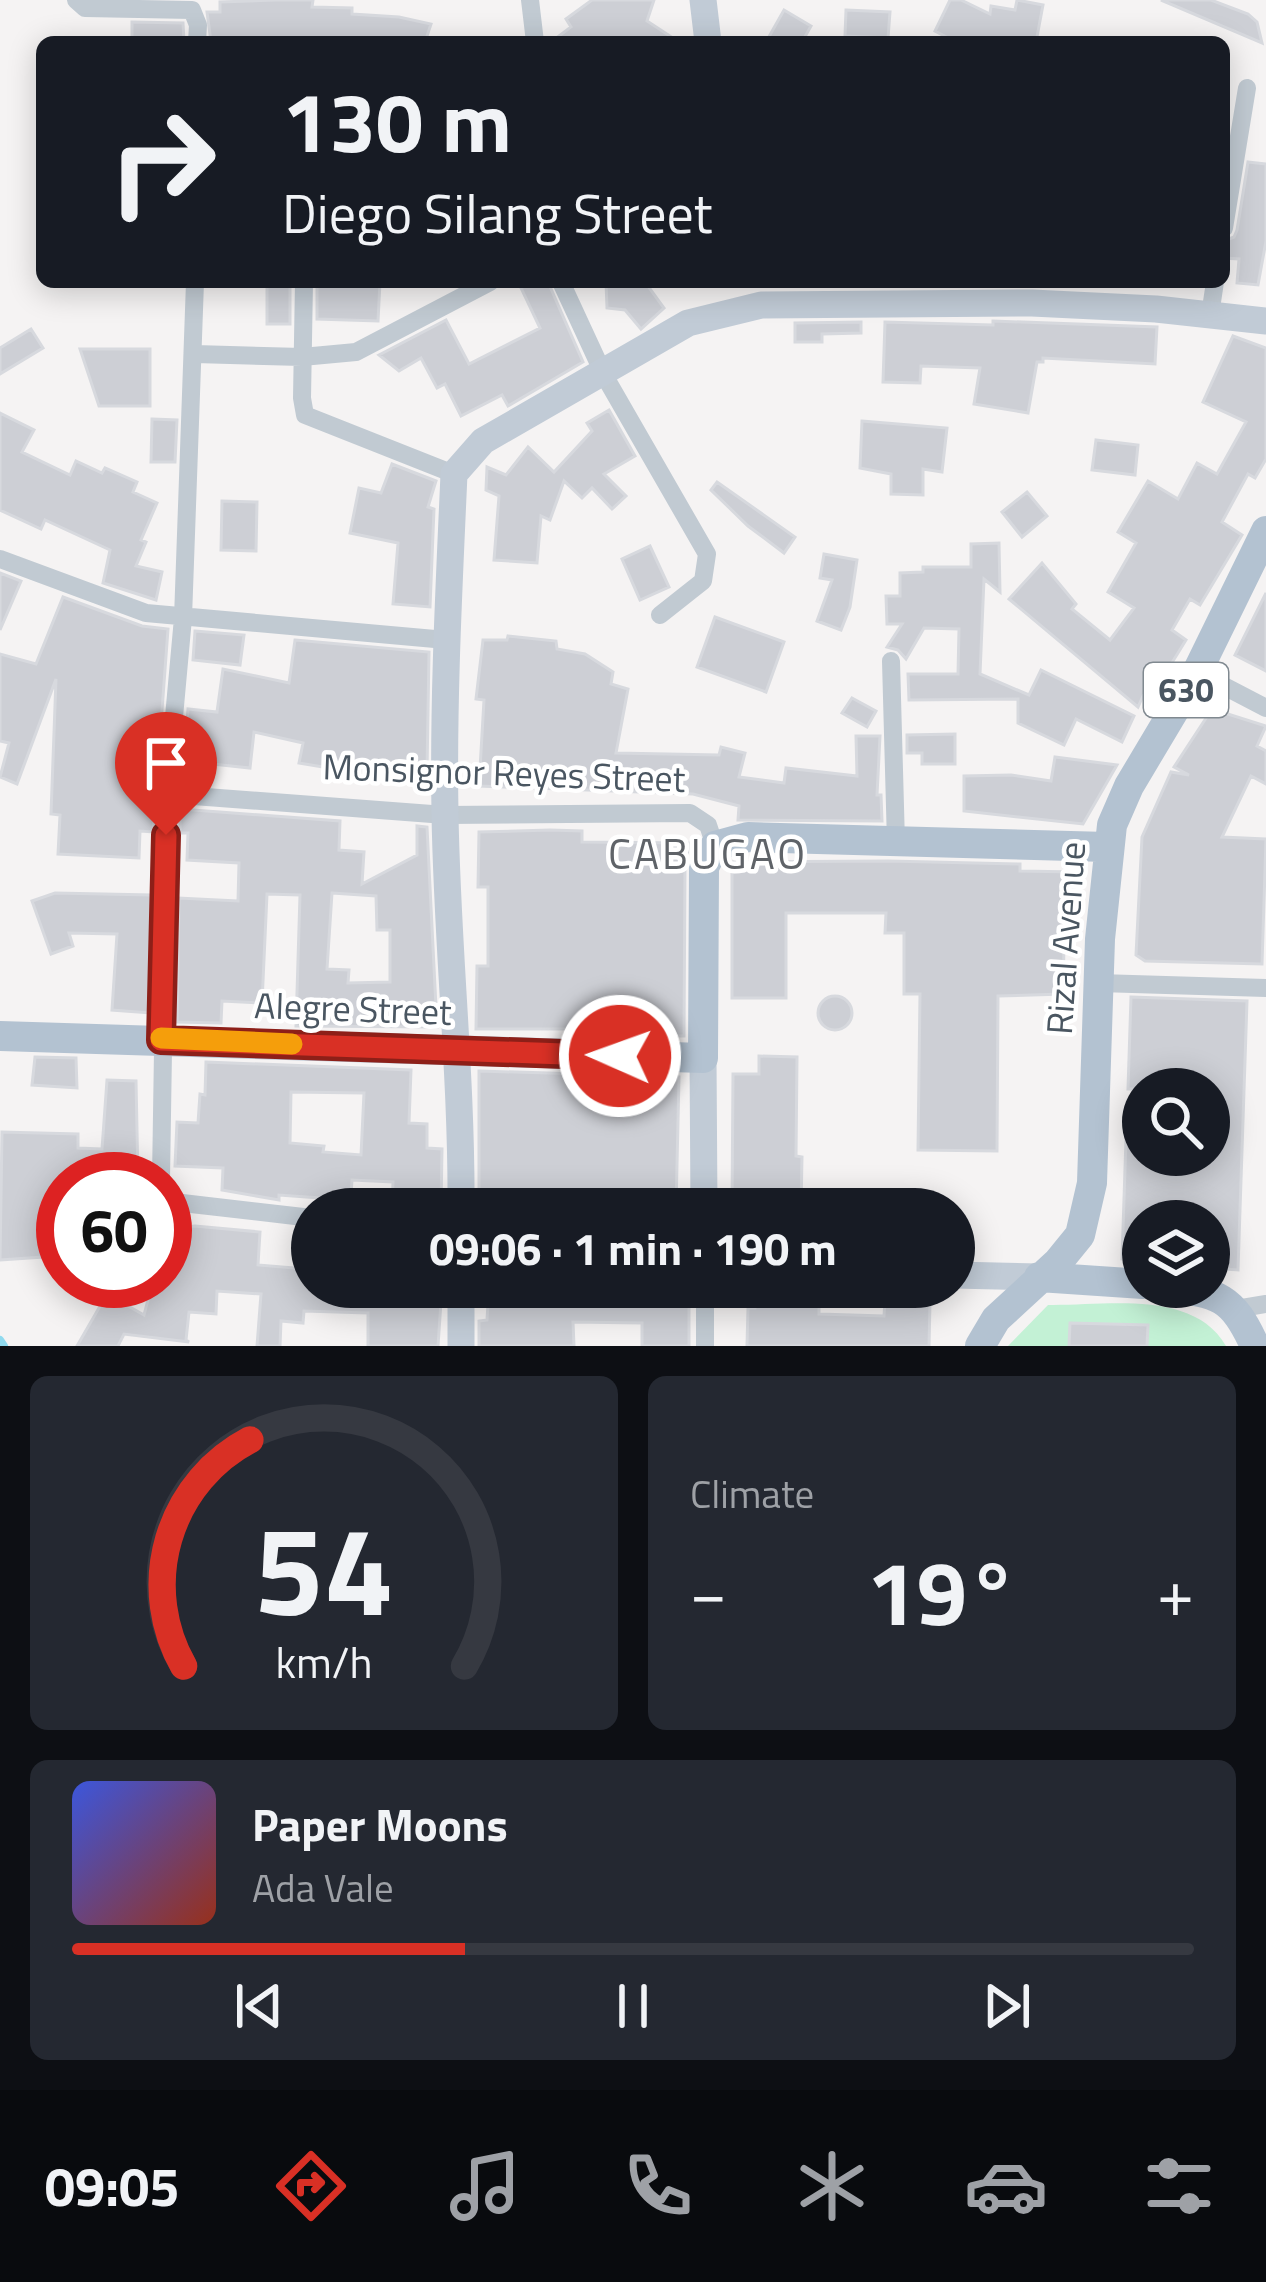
<!DOCTYPE html>
<html lang="en">
<head>
<meta charset="utf-8">
<style>
  body { margin:0; font-family:"Titillium Web",sans-serif; background:#242831; color:#f1f3f6; height:100vh; display:flex; flex-direction:column; font-size:45px; white-space:nowrap }
  * { box-sizing:border-box; margin:0 }
  p { font-size:39px; color:#9ea1a6 }
  .icon { flex:none; width:66px; height:66px; fill:none; stroke:currentColor; stroke-width:2; stroke-linecap:round; stroke-linejoin:round }
  .map { position:relative; height:1346px; overflow:hidden }
  .drawer { display:flex; flex-direction:column; gap:30px; padding:30px; background:#0d0f14; flex:1 }
  .drawer>* { flex:none }
  .hud { position:absolute; left:36px; top:36px; width:1194px; height:252px; border-radius:18px; box-shadow:0 6px 30px #0003; background:#171b24; color:#f1f3f6; overflow:hidden }
  .controls { position:absolute; left:1122px; top:1068px; display:grid; gap:24px }
  .controls a { display:grid; place-items:center; width:108px; height:108px; border-radius:50%; background:#171b24; box-shadow:0 6px 30px #0003; font-size:60px }
  .speed { position:absolute; left:36px; top:1152px; display:flex; gap:24px; font-size:60px; font-weight:700; text-align:center }
  .speed>* { display:grid; place-content:center; width:156px; height:156px; border-radius:50%; background:#171b24; box-shadow:0 6px 30px #0003; line-height:1 }
  .speed .limit { border:18px solid #d22; background:#fff; color:#111 }
  .pin { position:absolute; display:grid; place-items:center; width:102px; height:102px; color:#fff; margin:-123px -51px; border-radius:50% 50% 50% 0; rotate:-45deg; box-shadow:0 0 12px #0007 }
  .pin .icon { rotate:45deg }
  .me { position:absolute; width:132px; margin:-66px; rotate:272deg; stroke-linejoin:round; filter:drop-shadow(0 0 9px #0008) }
  .turn { display:flex; align-items:center; gap:42px; height:252px; padding:0 48px; font-size:54px }
  .turn .icon { width:156px; height:156px; stroke-width:2.5 }
  .turn b { display:block; font-size:84px; line-height:102px }
  .big { font-size:90px; font-weight:700; line-height:1.1 }
  .drawer .card { flex:1; display:flex; flex-direction:column; justify-content:center; gap:18px; min-width:0; padding:0 42px; border-radius:18px; background:#242831 }
  .drawer .dial { align-items:center; gap:0 }
  .dial svg { height:312px; overflow:visible; fill:none; stroke:#363941; stroke-width:7; stroke-linecap:round; text-anchor:middle }
  .dial text { fill:#f1f3f6; stroke:none }
  .song { display:flex; align-items:center; gap:36px }
  .cover { width:144px; height:144px; border-radius:18px; background:linear-gradient(135deg,hsl(230 70% 55%),hsl(10 70% 35%)) }
  .played { height:12px; border-radius:6px; background:linear-gradient(90deg,#d93025 35%,#363941 35%) }
  .keys { display:flex; justify-content:space-around; direction:ltr }
  .heat { display:flex; justify-content:space-between; align-items:center; font-size:66px; direction:ltr }
  .drawer .tiles { flex:1; display:grid; gap:30px; grid-template-columns:1fr 1fr }
  .card:last-child { grid-column:span 2 }
  .trip { position:absolute; left:291px; top:1188px; width:684px; height:120px; border-radius:60px; background:#171b24; box-shadow:0 6px 30px #0003; font-weight:700; line-height:120px; text-align:center }
  .dock { display:flex; height:192px; justify-content:space-around; align-items:center; background:#090b0e; color:#9ea1a6 }
  .dock .icon { width:84px; height:84px }
  .dock .current { color:#d93025 }
  .dock b { font-size:54px; color:#f1f3f6 }
  .map>svg:first-child { display:block }
  .green { fill:#c3f1d5 }
  .lines { fill:none; stroke-linecap:round; stroke-linejoin:round }
  .stream { stroke:#90daee; stroke-width:8 }
  .building { fill:#cdcfd5; stroke:#d7d9de; stroke-width:3; fill-rule:evenodd }
  .street { stroke:#c1cad2; stroke-width:18 }
  .secondary { stroke:#c1cbd6; stroke-width:27 }
  .primary { stroke:#b3c2d1; stroke-width:30 }
  .route-casing { stroke:#8d1f18; stroke-width:30 }
  .route { stroke:#d93025; stroke-width:21 }
  .slow { stroke:#f59e0b; stroke-width:21 }
  .labels { text-anchor:middle; dominant-baseline:central; stroke-width:9; stroke-linejoin:round; paint-order:stroke }
  .shield { fill:#fff; stroke:#808990; stroke-width:3 }
  .shield-label { font-size:33px; font-weight:bold; fill:#4a5661 }
  .street-label { font-size:36px; fill:#4a5661; stroke:#fff }
  .quarter-label { font-size:42px; letter-spacing:3px; fill:#5f6368; stroke:#fff }
</style>
</head>
<body>
<div class="map">
<svg width="1266" height="1346" viewBox="0 0 1266 1346">
  <rect width="100%" height="100%" fill="#f5f3f3"/>
  <path class="green" d="M1048,1305C1106,1306 1193,1289 1226,1346H1008Z"/>
  <g class="lines">
    <path class="stream" d="M0,1340L4,1346"/>
  </g>
  <path class="building" d="M275,0H313L312,7L352,8V14L399,17L431,24L425,42H211L207,12H220V2Z
    M592,0H654L647,21L679,42H551L571,27L566,19Z
    M950,0H961L990,14L991,6L1015,10L1017,0L1043,5L1036,42H956L935,31Z
    M1161,0H1211L1248,14L1257,22L1262,43Z
    M784,10L811,26L802,42H766Z
    M846,10L890,12L888,38L845,36Z
    M132,22L183,23L184,42H132Z
    M1248,162L1266,164V241L1258,285L1237,283L1239,259L1224,258V241L1234,237L1237,230Z
    M267,282H290V324H267Z
    M317,282H380L378,321L317,319Z
    M532,282H548L583,362L508,406L502,395L461,416L445,384L437,388L421,358L399,371L379,355L446,320L469,364L540,328L521,288Z
    M606,282H645L664,308L641,329L625,310L607,308Z
    M993,321L1157,327L1155,364L1043,358V362H1037L1028,413L974,404L980,368L921,366L920,383L883,382L885,322L993,325Z
    M861,322V333L822,334V342H795V323Z
    M31,329L43,348L0,374V348Z
    M1233,336L1266,348V459L1255,478L1248,474L1222,522L1242,535L1200,605L1190,599L1172,630L1186,640L1149,700L1143,696L1138,707L1009,599L1042,563L1076,604L1072,609L1110,640L1134,608L1108,592L1136,543L1118,532L1148,481L1178,499L1197,463L1217,474L1246,422L1203,402Z
    M80,349H150V406H99Z
    M609,410L635,456L604,474L626,496L612,509L592,488L582,498L564,481L550,520L541,516L537,563L494,560L499,496L486,490L487,467L506,475L528,447L554,472L592,431L587,423Z
    M0,413L34,430L22,452L70,475L76,461L102,473L105,468L137,482L133,492L157,503L141,540L146,542L136,566L162,572L156,600L103,583L110,550L45,520L41,529L0,510Z
    M152,419L177,420L175,462H151Z
    M862,421L947,428L942,472L923,469V495L891,494V474L860,468Z
    M1096,440L1138,445L1135,475L1092,470Z
    M392,464L436,481L428,507L434,509L430,607L393,604L398,543L350,533L359,488L381,493Z
    M717,482L795,537L784,553L748,526L711,490Z
    M1027,492L1047,516L1022,537L1002,512Z
    M222,501L257,502L256,551L221,550Z
    M999,543L1000,592L984,579L980,674L1029,695L1041,670L1134,716L1122,742L1076,719L1064,745L1018,723V699L909,700L908,674H958L959,629L924,628L906,659L898,650L887,647L902,624H887L886,596H900V573L923,572V567H971V544Z
    M650,546L669,587L640,600L622,559Z
    M824,554L857,560L850,607L841,630L817,621L832,580L820,578Z
    M0,573L21,581L0,630Z
    M1266,593V671L1235,655Z
    M63,597L142,626L168,629L153,832L140,831L139,858L58,854L60,815L51,814L56,679L17,784L0,777L9,743L0,741V654L36,664Z
    M715,617L784,642L766,692L697,667Z
    M195,631L244,635L240,665L193,660Z
    M508,636L556,641L557,649L585,654L613,672L611,684L628,689L616,753L719,755L721,747L745,753L739,777L784,783L786,768L857,776L856,736H880L877,795H881L882,821L738,820L739,806L693,794L479,786L484,700L476,699L483,640H507Z
    M295,640L429,652L427,772L361,766L359,779L335,777V769L299,763L303,743L254,732L250,768L184,761L188,709L217,712L223,669L289,683Z
    M852,698L876,711L867,727L842,713Z
    M1212,709L1266,726L1257,746L1266,751V784L1251,776L1222,837L1266,839L1262,964L1145,961L1136,955L1142,837L1171,772L1189,775L1174,767Z
    M955,734V764H922V753H907V735Z
    M1055,757L1117,765L1083,824L964,811V776L1011,775L1051,781Z
    M180,809L340,821L339,850L364,852L362,884L417,855V826L427,827L437,1027L296,1026L300,895L267,894L262,1003L222,1001L221,1023L177,1022L179,898L238,901L239,863L187,860L188,833H180ZM332,893L376,896L377,930H390V982L348,983L349,970L327,969Z
    M550,830L582,831V842L689,843L685,867L684,1036H620V1029H476L477,966H488V887H478L479,832Z
    M888,861L1020,864V871L1075,872L1073,944L1064,945L1063,994L998,996L997,1151L918,1150L920,994H904V933H885L886,913H786V998H732V862Z
    M55,893L151,895L150,1013L112,1010L117,934L69,933L73,946L51,954L32,901Z
    M818 1013a17 17 0 1 1 34 0a17 17 0 1 1-34 0Z
    M1131,997L1247,1001L1238,1270L1209,1268V1221H1143V1261L1122,1259L1127,1109H1143V1155H1209V1089H1128Z
    M759,1056L797,1057L796,1156L802,1157L801,1209H732L733,1074H759Z
    M35,1057L76,1058L77,1088L32,1085Z
    M206,1062L411,1070L409,1123L427,1124V1148L442,1149L441,1209H392L393,1182L352,1180L350,1209L319,1206L320,1198L279,1195V1200L222,1190L223,1168L175,1166L177,1122L198,1123L200,1094L205,1095ZM291,1092L364,1093L361,1155L323,1152L324,1146L290,1143Z
    M479,1071L679,1077L676,1209H479Z
    M107,1080L136,1081L138,1179H63V1209L45,1208L43,1257L0,1260L2,1132L78,1134V1148L102,1149Z
    M195,1226L260,1232L258,1265L306,1269L312,1271V1287H442L438,1346H368V1313L304,1311L303,1323L281,1321L280,1346H257L261,1294L217,1291L216,1314L189,1312L186,1340L189,1342L124,1334L118,1346H77L107,1294L144,1315L153,1281H165V1261L184,1227Z
    M489,1287H689V1346H642V1323L573,1322L574,1346H479V1321L487,1320Z
    M756,1287L819,1288V1314L884,1316L885,1301L930,1302L929,1346H747L748,1308H755Z
    M1070,1323L1148,1325L1147,1346H1069Z"/>
  <g class="lines">
    <path class="street" d="M76,0L85,8L192,10L198,25L197,42
      M530,0L535,42
      M1224,228L1247,88
      M304,282L302,398L305,415L454,474
      M561,282L604,375L707,554L703,581L660,615
      M1210,315L1215,282
      M195,354L302,357L356,352L490,282
      M0,559L146,613L446,640
      M891,661L896,843
      M1197,672L1266,708
      M167,794L445,815L690,813L708,825L715,846
      M1099,983L1266,988
      M161,1179L167,794L183,618L195,282
      M165,1201L312,1218
      M705,1287V1346
      M1236,1309L1266,1304"/>
    <path class="secondary" d="M703,0L708,42
      M703,1058L704,1209
      M461,1209C462,1077 447,946 445,814C443,700 449,587 454,474L483,441L688,323L761,305L1032,303L1156,309L1266,321
      M954,1275L1039,1277
      M461,1346V1287"/>
    <path class="primary" d="M0,1036L703,1058L704,867L715,846L748,837L1107,847
      M1039,1277L1143,1284
      M1166,1287C1219,1293 1232,1296 1255,1346
      M980,1346L996,1319L1058,1262L1080,1235L1092,1183L1100,939L1112,825L1129,786L1197,672L1266,531"/>
  </g>
  <g class="lines">
    <defs>
      <path id="route" d="M166,835L161,1040L620,1056"/>
    </defs>
    <use href="#route" class="route-casing"/>
    <use href="#route" class="route"/>
    <path class="slow" d="M161,1038L292,1044"/>
  </g>
  <g class="labels">
    <rect class="shield" x="1144" y="663" width="84" height="54" rx="9"/>
    <g class="shield-label">
      <text x="1186" y="690">630</text>
    </g>
    <g class="street-label">
      <text transform="translate(504 772) rotate(2)">Monsignor Reyes Street</text>
      <text transform="translate(1065 938) rotate(-86)">Rizal Avenue</text>
      <text transform="translate(353 1008) rotate(2)">Alegre Street</text>
    </g>
    <g class="quarter-label">
      <text x="708" y="853">CABUGAO</text>
    </g>
  </g>
</svg>
<div class="controls">
<a><svg class="icon" aria-label="search" viewBox="0 0 24 24"><circle cx="10" cy="10" r="6"/><path d="M15 15l6 6"/></svg></a>
<a><svg class="icon" aria-label="layers" viewBox="0 0 24 24"><path d="M12 4l9 5-9 5-9-5zM3 14l9 5 9-5"/></svg></a>
</div>
<div class="speed"><div class="limit">60</div></div>
<div class="pin" style="left:166px;top:835px;background:#d93025"><svg class="icon" aria-label="arrive" viewBox="0 0 24 24"><path d="M6 21V4h12l-3 4 3 4H6"/></svg></div>
<svg class="me" style="left:620px;top:1056px" viewBox="-20 -20 40 40"><circle r="17" fill="#d93025" stroke="#fff" stroke-width="3"/><path d="M0-11L8 9 0 5-8 9z" fill="#fff"/></svg>
<div class="trip">09:06 · 1 min · 190 m</div>
<div class="hud">
<div class="turn"><svg class="icon" aria-label="right" viewBox="0 0 24 24"><path d="M7 20v-9h11M14 6l5 5-5 5"/></svg><div><b>130 m</b>Diego Silang Street</div></div>
</div>
</div>
<section class="drawer">
<div class="tiles">
<div class="card dial"><svg viewBox="0 0 100 80">
<path d="M14 69A42 42 0 1 1 86 69"/>
<path d="M14 69A42 42 0 0 1 31 11" stroke="#d93025"/>
<text x="50" y="56" font-size="32" font-weight="700">54</text>
<text x="50" y="72" font-size="11">km/h</text>
</svg></div>
<div class="card"><p>Climate</p>
<div class="heat"><a>−</a><b class="big">19°</b><a>+</a></div>
</div>
<div class="card">
<div class="song"><i class="cover"></i><div><b>Paper Moons</b><p>Ada Vale</p></div></div>
<div class="played"></div>
<div class="keys"><svg class="icon" aria-label="previous" viewBox="0 0 24 24"><path d="M18 5L8 12l10 7zM5 5v14"/></svg><svg class="icon" aria-label="pause" viewBox="0 0 24 24"><path d="M8 5v14M16 5v14"/></svg><svg class="icon" aria-label="next" viewBox="0 0 24 24"><path d="M6 5l10 7-10 7zM19 5v14"/></svg></div>
</div>
</div>
</section>
<nav class="dock">
<b>09:05</b>
<svg class="icon current" aria-label="directions" viewBox="0 0 24 24"><path d="M12 3l9 9-9 9-9-9zM9 14v-3h6M13 9l2 2-2 2"/></svg>
<svg class="icon" aria-label="music" viewBox="0 0 24 24"><path d="M9 18V5l10-2v13"/><circle cx="6" cy="18" r="3"/><circle cx="16" cy="16" r="3"/></svg>
<svg class="icon" aria-label="phone" viewBox="0 0 24 24"><path d="M5 4h4l2 5-3 2q2 4 5 5l2-3 5 2v4C11 20 4 13 5 4z"/></svg>
<svg class="icon" aria-label="climate" viewBox="0 0 24 24"><path d="M12 3v18M4 7l16 10M4 17L20 7"/></svg>
<svg class="icon" aria-label="car" viewBox="0 0 24 24"><path d="M5 17H2v-5l4-1 3-4h7l3 4 3 1v5h-3M9 17h6M6 11h13"/><circle cx="7" cy="17" r="2"/><circle cx="17" cy="17" r="2"/></svg>
<svg class="icon" aria-label="filters" viewBox="0 0 24 24"><path d="M4 7h16M4 17h16"/><circle cx="9" cy="7" r="2"/><circle cx="15" cy="17" r="2"/></svg>
</nav>
</body>
</html>
